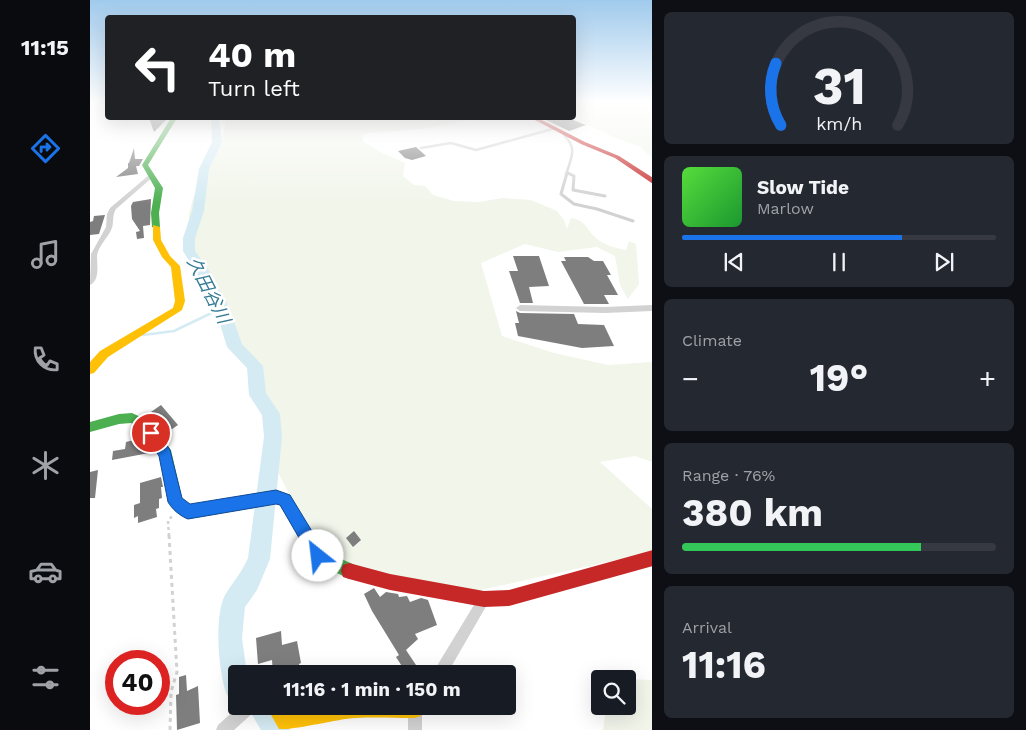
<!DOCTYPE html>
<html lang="en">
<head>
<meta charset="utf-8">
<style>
  body { margin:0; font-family:"Work Sans","Noto Sans JP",sans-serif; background:#242831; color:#f1f3f6; height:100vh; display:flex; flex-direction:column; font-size:19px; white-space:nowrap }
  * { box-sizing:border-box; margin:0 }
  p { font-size:16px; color:#9ea1a6 }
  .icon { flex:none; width:28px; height:28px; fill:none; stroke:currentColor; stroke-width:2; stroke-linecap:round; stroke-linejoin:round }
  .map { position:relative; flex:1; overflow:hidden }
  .side { display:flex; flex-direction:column; gap:12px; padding:12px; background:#0d0f14; width:374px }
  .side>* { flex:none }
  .top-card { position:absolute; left:15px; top:15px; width:471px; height:105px; border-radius:5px; box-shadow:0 5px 20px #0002; background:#202124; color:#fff; overflow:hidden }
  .buttons { position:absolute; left:501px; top:670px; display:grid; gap:10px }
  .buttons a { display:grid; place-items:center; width:45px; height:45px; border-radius:5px; background:#171b24; box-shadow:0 5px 20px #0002; font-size:25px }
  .speed { position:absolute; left:15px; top:650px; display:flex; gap:10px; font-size:25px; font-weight:700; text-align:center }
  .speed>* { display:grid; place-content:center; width:65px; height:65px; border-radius:50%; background:#171b24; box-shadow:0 5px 20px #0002; line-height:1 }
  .speed .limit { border:8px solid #d22; background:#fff; color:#111 }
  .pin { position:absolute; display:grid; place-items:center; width:42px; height:42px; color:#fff; margin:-21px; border:2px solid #fff; border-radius:50%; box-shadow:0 1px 5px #0007 }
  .me { position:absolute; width:55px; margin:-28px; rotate:331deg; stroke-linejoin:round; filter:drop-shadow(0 0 4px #0008) }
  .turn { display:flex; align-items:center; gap:18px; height:105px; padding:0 20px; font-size:22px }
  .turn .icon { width:65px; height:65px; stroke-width:2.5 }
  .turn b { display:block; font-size:35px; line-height:42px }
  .big { font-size:38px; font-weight:700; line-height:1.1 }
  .side .widget { flex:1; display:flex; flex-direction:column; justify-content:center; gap:8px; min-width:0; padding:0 18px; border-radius:8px; background:#242831 }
  .side .dial { align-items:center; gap:0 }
  .dial svg { height:130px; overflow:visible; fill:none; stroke:#363941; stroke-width:7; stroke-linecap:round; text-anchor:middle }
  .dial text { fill:#f1f3f6; stroke:none }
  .song { display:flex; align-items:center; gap:15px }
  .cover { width:60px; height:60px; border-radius:8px; background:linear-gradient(135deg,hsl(110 70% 55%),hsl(130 70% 35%)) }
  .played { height:5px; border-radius:2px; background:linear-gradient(90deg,#1a73e8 70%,#363941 70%) }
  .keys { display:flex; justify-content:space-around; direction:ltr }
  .heat { display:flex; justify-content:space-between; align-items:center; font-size:28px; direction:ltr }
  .charge { height:8px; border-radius:4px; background:linear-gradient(90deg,#34c759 76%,#363941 0) }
  .trip { position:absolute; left:138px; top:665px; width:288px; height:50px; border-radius:5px; background:#171b24; box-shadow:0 5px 20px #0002; font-weight:700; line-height:50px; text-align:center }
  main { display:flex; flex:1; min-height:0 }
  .menu { display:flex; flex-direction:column; width:90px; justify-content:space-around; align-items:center; background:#090b0e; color:#9ea1a6 }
  .menu .icon { width:35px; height:35px }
  .menu .selected { color:#1a73e8 }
  .menu b { font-size:22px; color:#f1f3f6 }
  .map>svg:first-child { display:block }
  .green { fill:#f1f5ea }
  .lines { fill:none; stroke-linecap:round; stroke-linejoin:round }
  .stream { stroke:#d5ebf3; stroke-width:2.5 }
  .river { fill:#d5ebf3; fill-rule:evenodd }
  .building { fill:#7e7e7e }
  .path-far1 { stroke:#d2d2d2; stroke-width:2.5; stroke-dasharray:3 3; stroke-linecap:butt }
  .path { stroke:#d2d2d2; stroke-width:3; stroke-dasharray:4 4; stroke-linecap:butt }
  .lane-far1 { stroke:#d2d2d2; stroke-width:2.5 }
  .lane { stroke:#d2d2d2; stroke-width:3 }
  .street { fill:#d2d2d2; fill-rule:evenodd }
  .fast { fill:#4caf50; fill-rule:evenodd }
  .slow { fill:#ffc107; fill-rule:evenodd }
  .jam { fill:#c62828; fill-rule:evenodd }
  .route { fill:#1a73e8; stroke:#114b97 }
  .labels { text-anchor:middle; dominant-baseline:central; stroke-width:5; stroke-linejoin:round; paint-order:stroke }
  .water-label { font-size:18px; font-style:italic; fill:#357c95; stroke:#fff }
</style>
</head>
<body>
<main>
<nav class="menu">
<b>11:15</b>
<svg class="icon selected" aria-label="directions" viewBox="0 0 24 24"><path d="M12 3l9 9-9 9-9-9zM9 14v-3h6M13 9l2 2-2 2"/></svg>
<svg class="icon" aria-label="music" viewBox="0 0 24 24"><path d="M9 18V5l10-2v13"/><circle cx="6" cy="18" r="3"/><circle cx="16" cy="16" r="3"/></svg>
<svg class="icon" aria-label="phone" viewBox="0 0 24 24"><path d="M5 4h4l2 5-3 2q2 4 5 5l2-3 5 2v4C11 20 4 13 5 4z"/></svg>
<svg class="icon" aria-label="climate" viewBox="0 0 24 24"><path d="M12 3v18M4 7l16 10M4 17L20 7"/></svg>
<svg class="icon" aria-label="car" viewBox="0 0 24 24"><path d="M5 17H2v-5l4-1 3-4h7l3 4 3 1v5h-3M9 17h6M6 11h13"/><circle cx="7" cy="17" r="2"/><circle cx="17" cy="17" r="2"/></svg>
<svg class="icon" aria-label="filters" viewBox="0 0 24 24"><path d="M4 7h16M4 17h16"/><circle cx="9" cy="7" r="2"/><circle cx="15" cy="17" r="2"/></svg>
</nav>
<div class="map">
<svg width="563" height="730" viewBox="0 0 563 730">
  <rect width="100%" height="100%" fill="#fff"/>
  <path class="green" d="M494,102H562V158L551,147L524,137L489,121V114Z
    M136,118H386L339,128L273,134V141L292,153L315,163L313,176L324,185L335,186L343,195L364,201L389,202L412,198L441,200L467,211L474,220L477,229L481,218C497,221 495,228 506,238C513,245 526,248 536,250L539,241L546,244L549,284L538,299L530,285L525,256L507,247L468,252L435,244L391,263L412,336L464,353L518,365L562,362V462L545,456L510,462L562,509V552L391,590L340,591L242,561L225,543L183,463L181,445L183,420L170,392L167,363L152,350L143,335L125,316L114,286L108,276L99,231V214L103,199L112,175L132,140Z
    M538,679L562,680V730H513L516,706H538Z"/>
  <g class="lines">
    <path class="stream" d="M53,335L84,331L132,308"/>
    <path class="river" d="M121,118H129L132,142L119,169L114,211L105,238V251L120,272L139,308L152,344L173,366L176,393L190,414L192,437L180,559L167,590L155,607L152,638L157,674H146V699L137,695C128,673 124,616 135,595C143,582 152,572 158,558L174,437L172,415L159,395L157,368L137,347L125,308L106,272L93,251V238L102,211L109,169L122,142Z
      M157,706H187L200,730H171Z"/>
  </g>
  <path class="building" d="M59,118H78L64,132Z
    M452,118H478L496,125L479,131Z
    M326,147L336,156L322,160L315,158L308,151Z
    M44,148L45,159H53L49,166H46L48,174L26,177L38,168V163H39Z
    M61,199L60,225L53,226L54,238L47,239L46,232L50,231L42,219L41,206L43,202Z
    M15,215L9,234L0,235V222L3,221L4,216Z
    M423,256H449L459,286L439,287L443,303H430L419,271H428Z
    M474,257H498L504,261H513L521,275H517L528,295H514L519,304H494L471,261H476Z
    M426,311L430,313L484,314L488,324L514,325L524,346L492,348L428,336L425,323H429Z
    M71,405L88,425L75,434L58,414Z
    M48,439L47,443L56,441L60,447L59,453L22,460L23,451L35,449L36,442Z
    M8,470L5,498H0V472Z
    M71,477L73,487H71L72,498L69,499V508L66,509L67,517L48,523V516L44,518V505L50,503V483Z
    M264,531L271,540L263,547L256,538Z
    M284,588L290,597L296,592L308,594L309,597L317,596L320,602L331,598L338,600L347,625L325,634L328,639L316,650L328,668L322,674H317L306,657L309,655L282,611L274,594Z
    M191,631L192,645L207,641L211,663L209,664L210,674H183L182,660L168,664L166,638Z
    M96,675L97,691L108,686L110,723L87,730L86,695L89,694V677Z"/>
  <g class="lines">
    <path class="path-far1" d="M79,536L78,521L83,515"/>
    <path class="path" d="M79,535L87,672L81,692L80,730"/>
    <path class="lane-far1" d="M474,135C488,149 481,157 476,175
      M331,148L361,143L386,150L466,128
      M477,173L481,175"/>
    <path class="lane" d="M477,173L471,194L484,204L507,209L543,221
      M478,173L484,176L483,190L515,196"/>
    <path class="street" d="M59,175L64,176L26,209C22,215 24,222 22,228C18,238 8,246 7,256C7,266 10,280 0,285L1,254L16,227L17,214L20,208Z
      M430,305L515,307L563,305V311L515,313L430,311L426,308Z
      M394,593L398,595L400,599L398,603L357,674H342L390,595Z
      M149,706H167L165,711L144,730H126L128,725Z
      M318,706H332V730H318Z"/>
    <path class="fast" d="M81,118H87L58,165L73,188L69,213L70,227L66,229L62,227L61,213L65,188L52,165Z
      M42,413L57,420L81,450L92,498L100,505L186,490L195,493L200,495L233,551L265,565L267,571L265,577L259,579L223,561L190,505L186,504L98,519C90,516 82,510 79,502L70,456L49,428L41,423L29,424L0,432V422L29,414Z"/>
    <path class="slow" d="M63,225L70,227L71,240L80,256L90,266L95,301L92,310L18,357L4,373L0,374V362L10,351L83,308L85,301L81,267L72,257L63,240Z
      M176,706H196L200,712L229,706H332L333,709L331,716L324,718C305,718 285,717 266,718C245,719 208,730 189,729Z"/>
    <path class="jam" d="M441,118H448L495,142L529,156L563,178V184L525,158L491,144Z
      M563,550V566L419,606L394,607L300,590L259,579L253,577L251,571L253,565L259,563L300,574L394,591L419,590Z"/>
  </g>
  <linearGradient id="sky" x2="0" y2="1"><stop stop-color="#a0caec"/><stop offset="0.5" stop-color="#fff"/><stop offset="1" stop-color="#fff" stop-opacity="0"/></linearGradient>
  <rect width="563" height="204" fill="url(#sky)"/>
  <path class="route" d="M61,428L66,429L80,450L92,498L100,504L186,490L200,495L234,551L236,556L234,562L228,564L223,562L190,505L186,504L98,519C90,516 82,509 78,502L69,456L55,433L57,429Z"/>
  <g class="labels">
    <g class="water-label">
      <text transform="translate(119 290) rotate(63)">久田谷川</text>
    </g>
  </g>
</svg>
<div class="buttons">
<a><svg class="icon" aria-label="search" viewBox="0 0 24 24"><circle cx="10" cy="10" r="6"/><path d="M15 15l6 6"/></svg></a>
</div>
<div class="speed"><div class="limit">40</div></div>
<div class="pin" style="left:61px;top:433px;background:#d93025"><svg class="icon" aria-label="arrive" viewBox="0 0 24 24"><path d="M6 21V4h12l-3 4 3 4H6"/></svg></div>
<svg class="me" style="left:228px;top:556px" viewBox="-20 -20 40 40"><circle r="19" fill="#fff"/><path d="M0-13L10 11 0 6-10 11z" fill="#1a73e8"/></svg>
<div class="trip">11:16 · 1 min · 150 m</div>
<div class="top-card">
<div class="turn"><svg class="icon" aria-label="left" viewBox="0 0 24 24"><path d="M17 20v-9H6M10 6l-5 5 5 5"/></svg><div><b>40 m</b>Turn left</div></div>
</div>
</div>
<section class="side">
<div class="widget dial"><svg viewBox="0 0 100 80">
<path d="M14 69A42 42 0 1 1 86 69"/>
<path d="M14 69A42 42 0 0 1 11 31" stroke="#1a73e8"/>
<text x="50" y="56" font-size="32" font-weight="700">31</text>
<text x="50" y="72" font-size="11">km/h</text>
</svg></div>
<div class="widget">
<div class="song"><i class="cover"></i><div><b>Slow Tide</b><p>Marlow</p></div></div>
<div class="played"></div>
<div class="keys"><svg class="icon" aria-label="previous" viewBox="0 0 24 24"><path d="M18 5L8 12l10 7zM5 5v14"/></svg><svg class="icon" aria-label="pause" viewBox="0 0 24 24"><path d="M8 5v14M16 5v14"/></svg><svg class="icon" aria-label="next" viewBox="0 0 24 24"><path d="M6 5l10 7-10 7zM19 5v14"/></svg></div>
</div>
<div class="widget"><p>Climate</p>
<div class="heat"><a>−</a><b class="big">19°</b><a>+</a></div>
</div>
<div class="widget"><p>Range · 76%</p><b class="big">380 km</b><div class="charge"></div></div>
<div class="widget"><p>Arrival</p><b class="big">11:16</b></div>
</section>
</main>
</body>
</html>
